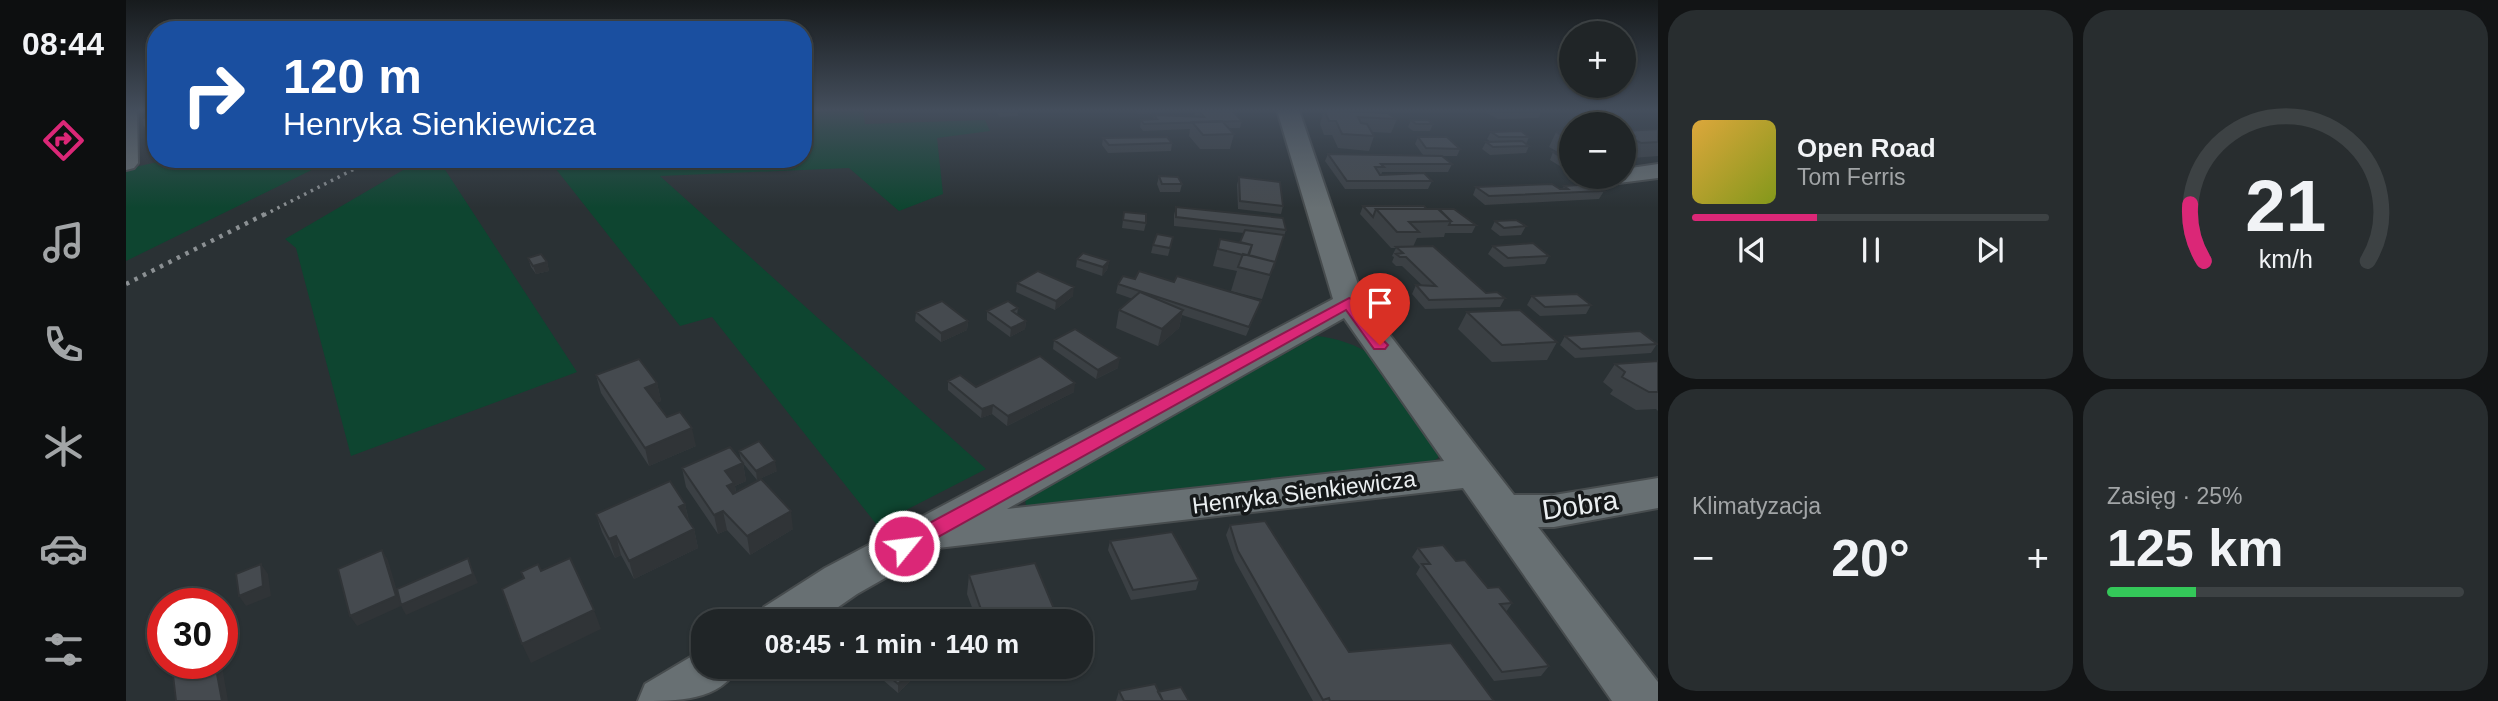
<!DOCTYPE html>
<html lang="pl">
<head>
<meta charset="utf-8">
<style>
  body { margin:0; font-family:Helvetica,sans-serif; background:#282d2f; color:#f1f3f6; height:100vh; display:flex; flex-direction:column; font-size:26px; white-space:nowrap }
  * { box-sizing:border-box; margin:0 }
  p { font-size:23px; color:#a2a5a7 }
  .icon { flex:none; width:38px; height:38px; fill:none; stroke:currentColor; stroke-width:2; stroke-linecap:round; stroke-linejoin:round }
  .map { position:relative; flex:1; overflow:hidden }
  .details { display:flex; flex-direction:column; gap:10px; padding:10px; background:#121415; width:840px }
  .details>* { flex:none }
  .top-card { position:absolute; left:21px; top:21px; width:665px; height:147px; border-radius:28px; box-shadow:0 2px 5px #0004,0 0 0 2px #3d4244; background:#1a4fa0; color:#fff; overflow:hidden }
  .controls { position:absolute; left:1433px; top:21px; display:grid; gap:14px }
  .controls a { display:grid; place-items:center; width:77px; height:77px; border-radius:50%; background:#202527; box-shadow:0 2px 5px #0004,0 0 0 2px #3d4244; font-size:35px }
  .speed { position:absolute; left:21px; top:588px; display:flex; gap:14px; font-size:35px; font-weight:700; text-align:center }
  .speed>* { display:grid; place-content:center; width:91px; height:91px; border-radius:50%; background:#202527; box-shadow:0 2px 5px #0004,0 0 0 2px #3d4244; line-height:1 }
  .speed .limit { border:10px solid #d22; background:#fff; color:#111 }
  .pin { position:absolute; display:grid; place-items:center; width:60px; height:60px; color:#fff; margin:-72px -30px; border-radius:50% 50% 50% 0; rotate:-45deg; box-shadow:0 0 7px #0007 }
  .pin .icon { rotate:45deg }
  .me { position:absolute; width:77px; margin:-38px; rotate:61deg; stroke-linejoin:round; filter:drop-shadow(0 0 5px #0008) }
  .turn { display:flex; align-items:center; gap:24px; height:147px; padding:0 21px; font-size:32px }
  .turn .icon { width:91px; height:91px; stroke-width:2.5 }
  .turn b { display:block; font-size:49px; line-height:60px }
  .big { font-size:52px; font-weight:700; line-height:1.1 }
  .details .widget { flex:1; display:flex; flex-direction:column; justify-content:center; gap:10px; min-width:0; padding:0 24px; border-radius:28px; background:#282d2f }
  .details .dial { align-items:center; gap:0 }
  .dial svg { height:182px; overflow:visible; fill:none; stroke:#3d4244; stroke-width:7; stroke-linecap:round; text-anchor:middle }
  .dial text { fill:#f1f3f6; stroke:none }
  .song { display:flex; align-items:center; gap:21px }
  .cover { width:84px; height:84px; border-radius:10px; background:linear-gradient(135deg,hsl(40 70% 55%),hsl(70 70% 35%)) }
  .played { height:7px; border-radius:4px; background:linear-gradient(90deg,#db2777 35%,#3d4244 35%) }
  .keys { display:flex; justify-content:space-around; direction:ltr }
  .heat { display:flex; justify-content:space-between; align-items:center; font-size:38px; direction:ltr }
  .charge { height:10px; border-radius:5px; background:linear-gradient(90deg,#34c759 25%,#3d4244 0) }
  .details .tiles { flex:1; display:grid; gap:10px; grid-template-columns:repeat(2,1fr) }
  .trip { position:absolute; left:565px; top:609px; width:402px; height:70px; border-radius:28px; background:#202527; box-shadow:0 2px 5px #0004,0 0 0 2px #3d4244; font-weight:700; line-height:70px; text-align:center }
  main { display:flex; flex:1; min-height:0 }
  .tab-bar { display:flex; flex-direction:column; width:126px; justify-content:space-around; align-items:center; background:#0d0f10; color:#a2a5a7 }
  .tab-bar .icon { width:49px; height:49px }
  .tab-bar .active { color:#db2777 }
  .tab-bar b { font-size:32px; color:#f1f3f6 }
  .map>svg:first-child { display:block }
  .green { fill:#0e4530 }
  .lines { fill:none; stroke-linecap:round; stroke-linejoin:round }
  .minor-casing { stroke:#474c4e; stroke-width:4 }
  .minor { fill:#687073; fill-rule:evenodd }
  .rail-far1 { stroke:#8b9093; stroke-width:3.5; stroke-dasharray:2.5 5; stroke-linecap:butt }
  .rail { stroke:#8b9093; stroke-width:4.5; stroke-dasharray:3.5 6; stroke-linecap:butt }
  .wall { fill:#3b4044 }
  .shaded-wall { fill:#303437 }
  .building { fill:#454a4f; stroke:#303437; stroke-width:2 }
  .route { fill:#db2777; stroke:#8e194d; stroke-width:2 }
  .labels { text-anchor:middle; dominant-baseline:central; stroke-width:7; stroke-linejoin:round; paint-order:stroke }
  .street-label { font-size:23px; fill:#ebeff1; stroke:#151819 }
  .near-street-label { font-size:28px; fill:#ebeff1; stroke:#151819 }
</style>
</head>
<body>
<main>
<nav class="tab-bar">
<b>08:44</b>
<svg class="icon active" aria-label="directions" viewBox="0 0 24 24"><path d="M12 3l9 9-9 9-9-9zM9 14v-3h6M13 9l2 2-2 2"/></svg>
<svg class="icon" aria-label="music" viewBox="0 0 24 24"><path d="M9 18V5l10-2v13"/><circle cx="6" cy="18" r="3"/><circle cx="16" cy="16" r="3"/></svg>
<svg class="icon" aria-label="phone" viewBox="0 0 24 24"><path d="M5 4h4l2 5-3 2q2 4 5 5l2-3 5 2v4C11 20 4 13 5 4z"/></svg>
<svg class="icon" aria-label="climate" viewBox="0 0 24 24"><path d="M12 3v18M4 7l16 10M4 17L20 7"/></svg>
<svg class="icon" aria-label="car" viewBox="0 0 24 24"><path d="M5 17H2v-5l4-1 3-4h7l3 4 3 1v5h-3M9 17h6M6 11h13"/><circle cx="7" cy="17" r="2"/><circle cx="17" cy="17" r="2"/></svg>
<svg class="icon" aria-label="filters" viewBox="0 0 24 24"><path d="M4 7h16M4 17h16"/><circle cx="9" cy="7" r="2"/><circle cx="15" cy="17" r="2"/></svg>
</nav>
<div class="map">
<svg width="1532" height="701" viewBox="0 0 1532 701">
  <rect width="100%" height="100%" fill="#2a3134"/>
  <path class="green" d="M677,110H737L739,124L859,120L864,131L811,138L817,194L773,211L723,168L534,176L860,469L751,525L586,317L554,326L422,159H677Z
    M45,159H208L0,261V169Z
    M296,159H332L318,168L451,372L225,456L170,248L159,239Z
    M1191,336C1211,338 1231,345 1247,356L1313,453L1312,458L1306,462L909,508L900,506L899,498L905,494Z"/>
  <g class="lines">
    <defs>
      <path id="minor" d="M0,110H11L12,163L8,168L0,170Z
        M1151,110H1173L1238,302L1388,495H1428L1532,478V508L1428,527H1412L1532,682V701H1486L1337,488L812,548L731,594L692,621H632L638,607L699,568L1207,299ZM1218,318L1318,461L881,509Z
        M1532,164V178L1469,186L1460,184L1457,179L1458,177H1498V169Z
        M578,649V667H612C594,701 552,701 512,701L519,684Z"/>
    </defs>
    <use href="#minor" class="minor-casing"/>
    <use href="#minor" class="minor"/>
    <path class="rail-far1" d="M138,215L248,159"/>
    <path class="rail" d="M0,284L141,213"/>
  </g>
  <path class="wall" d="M870,110H892V116L874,117Z
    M1009,110H1038L1037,113L1012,114Z
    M1070,110H1106L1116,121L1114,128H1102L1108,134L1104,149H1074L1063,136L1064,129L1017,131L1014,127L1015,120L1027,119L1028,115L1069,117L1068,116Z
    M1198,110L1222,111L1271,119L1265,133L1246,132L1248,136L1243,151L1212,148L1206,135H1198L1194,124Z
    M1362,110H1414L1416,111L1412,118L1372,119L1361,113Z
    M1285,120L1307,124L1304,131H1287L1282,127Z
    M1532,129V156L1506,158L1498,153L1499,131Z
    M1365,132L1403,137L1400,144L1403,146L1400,153L1364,155L1356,149L1360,142H1365L1361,139Z
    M1430,132L1446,133V168H1437L1424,160L1427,152H1432L1423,147Z
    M1292,137L1334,149L1331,156H1316L1326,164L1322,172H1256L1255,175L1306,181L1302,189H1219L1199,161L1202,154L1297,155L1289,144Z
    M977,138L1046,143L1045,151L982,153L976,145Z
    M1033,176L1056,184L1054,192H1034L1031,184Z
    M1113,177L1157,206L1155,214L1112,209L1111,185Z
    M1438,186L1478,191L1473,199L1359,205L1347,195L1350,187L1434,189H1437Z
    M1237,206L1301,209L1350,225L1346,233H1319L1318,237L1291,238L1287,247L1360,293L1379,298L1374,307L1299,309L1286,294L1290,285L1297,286L1276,266H1270L1266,262L1268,257L1266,256L1270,248H1265L1234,214Z
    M1050,207L1160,230L1136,299L1105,291L1111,271L1087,266L1094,239L1114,243L1118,233L1048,226V215Z
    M998,212L1020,223L1018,231L996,228Z
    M1369,221L1400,226L1395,235L1374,236L1365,229Z
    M1047,237L1042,256L1025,253L1027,245Z
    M1367,246L1423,256L1419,264L1378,267L1362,254Z
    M402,258L421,262L423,271L410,274L405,267Z
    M951,259L983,261L981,270L976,276L950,267Z
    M1009,279L1048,282L1135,301L1120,336L1056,315L1053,328L1032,346L990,328L993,310L1007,299L990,293L992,284Z
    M891,283L947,296L929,310L890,292Z
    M1406,296L1465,305L1460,314L1414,316L1401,305Z
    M892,308L891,315L900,321L899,329L884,337L861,320V311Z
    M790,312L842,321L841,330L815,342L789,321Z
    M1341,312L1431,342L1421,360L1366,362L1332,329Z
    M1439,336L1531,344L1525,353L1449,358L1434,345Z
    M928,340L992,368L970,379L927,349Z
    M1532,361V411L1530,409L1510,410L1484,394L1487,390L1477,382L1489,364Z
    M470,375L531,383L535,401L530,403L541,417L570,446L523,466L475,393Z
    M822,381L850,387L948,392L881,426L866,414L855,418L822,390Z
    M613,451L651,471L631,480L617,463L620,481L609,486L610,492L667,529L624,555L601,530L592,534L560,487L556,468L615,460Z
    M559,504L563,521L568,529L572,548L508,579L495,555L489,558L476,532L470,514Z
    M1104,525L1223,652L1368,701H1187L1109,561L1100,535Z
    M984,541L1073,580L1070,590L1005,600L982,550Z
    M1292,548L1330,561L1362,588L1386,603L1380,612L1423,666L1415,676L1368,681L1290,574L1294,567L1286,557Z
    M843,575L933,621H851L841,594Z
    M742,667H799L772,693Z
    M993,691L1032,692L1063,701H990Z"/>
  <path class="shaded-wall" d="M22,127L30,140V154L23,141H24L17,128Z
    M983,261L981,270L976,276L977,267Z
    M421,262L423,271L410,274L407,266Z
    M948,287L947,296L929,310L930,301Z
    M1057,310L1053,328L1032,346L1036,329Z
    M842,321L841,330L815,342V333Z
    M900,321L899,329L884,337L885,328Z
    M994,358L992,368L970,379L972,370Z
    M531,383L535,401L523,406L519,388Z
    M949,383L948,392L881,426L882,416Z
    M867,405L866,414L855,418L856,409Z
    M566,428L570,446L523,466L519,448Z
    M649,461L651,471L631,480L630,471Z
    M617,463L620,481L609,486L611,501L604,504L599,471Z
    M559,504L563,522L553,507Z
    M597,511L601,530L592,534L588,515Z
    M665,511L667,529L624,555L621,536Z
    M568,529L572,548L508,579L503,561Z
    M490,536L495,555L489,558L483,539Z
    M256,550L262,560L275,605L342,558L352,583L280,615L275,606L231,626L224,616Z
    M135,564L142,574L145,596L120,606L113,596Z
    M468,610L475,629L405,663L396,644Z
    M89,663H94L96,666L102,701H96Z
    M790,667H799L772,693V684Z"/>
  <path class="building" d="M1072,110H1106L1116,121L1018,124L1015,120L1031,119L1028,115L1078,117Z
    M1198,110L1261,113L1271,119L1232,117L1235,123L1241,124L1248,136L1216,134L1210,121H1203Z
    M1372,110H1414L1416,111L1375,112Z
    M30,116V140L23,141L22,127L17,128L16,118Z
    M1285,120H1302L1307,124H1290Z
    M1096,121L1108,134L1077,135L1066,122Z
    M1532,129V142L1515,143L1503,137H1510L1499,131Z
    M1395,131L1403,137H1373L1365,132Z
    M1430,132L1446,133V141Z
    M1041,137L1046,143L983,145L977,138Z
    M1292,137H1321L1334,149L1300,148Z
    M1396,141L1403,146L1367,147L1360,142Z
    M1427,152L1446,153V160L1441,161Z
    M1202,154L1316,156L1326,164H1255L1258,167H1249L1254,175L1298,173L1306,181H1221Z
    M1033,176L1052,177L1056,184H1036Z
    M1113,177L1154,182L1157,206L1114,201Z
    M1426,184L1434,189H1442L1438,186L1466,184L1478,191L1363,196L1350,187Z
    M1237,206H1298L1301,209H1250L1247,217Z
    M1050,207L1157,218L1160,230L1050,217Z
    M1250,209H1312L1325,221L1283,222L1293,232H1271Z
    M1313,209H1328L1350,225H1323L1325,221Z
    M998,212L1020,214V223L997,220Z
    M1390,220L1400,226L1378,228L1369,221Z
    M1119,230L1158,235L1147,269L1149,262L1123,255L1126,245L1114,242Z
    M1031,234L1047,237L1044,248L1027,245Z
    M1094,239L1126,245L1122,255H1117L1092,249Z
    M1407,243L1423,256L1382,258L1367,246Z
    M1307,246L1360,293L1371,292L1379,298L1303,300L1290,285L1310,286L1280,257H1274L1270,254L1277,253L1270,247Z
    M957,253L983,261L977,267L951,259Z
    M415,254L421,262L407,266L402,258Z
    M1117,254L1149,262L1144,275L1112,267Z
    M912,271L948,287L930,301L891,283Z
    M1013,271L1048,282L1051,276L1135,301L1123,327L992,284L997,276L1009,279Z
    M1014,292L1057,310L1036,329L993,310Z
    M1451,294L1465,305L1419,307L1406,296Z
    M816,301L842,321L815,333L790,312Z
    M882,301L892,308L886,311L900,321L885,328L861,311Z
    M1394,310L1431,342L1376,345L1341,312Z
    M949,329L994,358L972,370L928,340Z
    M1514,331L1531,344L1455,349L1439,336Z
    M914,356L949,383L882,416L867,405L856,409L822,381L834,375L850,387Z
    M513,359L531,383L519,388L541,417L554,412L566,428L519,448L470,375Z
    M1532,361V392H1523L1496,377L1499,372L1489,364Z
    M633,441L649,461L630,471L613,451Z
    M604,447L617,463L599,471L608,483L601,486L607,494L635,479L665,511L621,536L597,511L588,515L556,468Z
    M544,481L559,504L553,507L568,529L503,561L490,536L483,539L470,514Z
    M1139,521L1223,652L1325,643L1368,701H1204L1203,698L1197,700L1112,551L1104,525Z
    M1046,532L1073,580L1007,590L984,541Z
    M1317,545L1330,561L1339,560L1362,588L1373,587L1386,603L1374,604L1423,666L1376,672L1296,564H1304L1292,548Z
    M256,550L270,596L224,616L212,569Z
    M342,558L347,574L275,605L271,589Z
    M444,558L468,610L396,644L376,589L398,578L395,572L412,564L415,571Z
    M909,563L933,621H859L843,575Z
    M135,564L137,586L113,596L110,574Z
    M774,608L791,621H760Z
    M72,663H89L96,701H50L47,675Z
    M752,667H790L772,684Z
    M1029,684L1037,701H998L993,691Z
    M1055,687L1063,701H1037L1032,692Z"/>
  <linearGradient id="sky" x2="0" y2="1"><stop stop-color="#171b1d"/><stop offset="0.53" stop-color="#444e5c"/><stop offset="1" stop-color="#444e5c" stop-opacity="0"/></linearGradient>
  <rect width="1532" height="208" fill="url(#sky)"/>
  <path class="route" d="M1223,298L1228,300L1259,342L1262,345L1259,349H1248L1220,310L785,552L778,555L770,552L767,546L770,541Z"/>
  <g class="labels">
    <g class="street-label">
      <text transform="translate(1178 492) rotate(-7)">Henryka Sienkiewicza</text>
    </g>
    <g class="near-street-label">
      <text transform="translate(1454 505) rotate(-8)">Dobra</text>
    </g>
  </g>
</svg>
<div class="controls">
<a>+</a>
<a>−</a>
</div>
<div class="speed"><div class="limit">30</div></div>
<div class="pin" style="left:1254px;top:345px;background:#d93025"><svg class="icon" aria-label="arrive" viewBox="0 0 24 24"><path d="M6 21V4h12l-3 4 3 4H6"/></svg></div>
<svg class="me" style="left:778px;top:546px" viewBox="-20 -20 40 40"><circle r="17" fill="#db2777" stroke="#fff" stroke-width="3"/><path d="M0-11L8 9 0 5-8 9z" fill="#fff"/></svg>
<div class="trip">08:45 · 1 min · 140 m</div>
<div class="top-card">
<div class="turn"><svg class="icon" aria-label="right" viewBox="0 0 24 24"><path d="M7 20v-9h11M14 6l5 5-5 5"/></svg><div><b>120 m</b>Henryka Sienkiewicza</div></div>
</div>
</div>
<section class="details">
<div class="tiles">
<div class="widget">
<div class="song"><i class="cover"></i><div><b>Open Road</b><p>Tom Ferris</p></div></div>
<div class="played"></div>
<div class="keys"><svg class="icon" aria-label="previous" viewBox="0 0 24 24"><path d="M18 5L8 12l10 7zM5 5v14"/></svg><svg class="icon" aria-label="pause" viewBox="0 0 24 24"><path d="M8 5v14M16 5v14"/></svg><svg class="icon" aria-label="next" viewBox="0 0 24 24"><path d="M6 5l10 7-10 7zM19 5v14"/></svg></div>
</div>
<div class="widget dial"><svg viewBox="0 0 100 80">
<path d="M14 69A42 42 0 1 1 86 69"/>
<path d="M14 69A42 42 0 0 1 8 44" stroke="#db2777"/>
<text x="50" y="56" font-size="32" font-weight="700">21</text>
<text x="50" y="72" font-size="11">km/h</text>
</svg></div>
<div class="widget"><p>Klimatyzacja</p>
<div class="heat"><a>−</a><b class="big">20°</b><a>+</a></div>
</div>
<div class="widget"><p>Zasięg · 25%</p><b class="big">125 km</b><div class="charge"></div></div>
</div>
</section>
</main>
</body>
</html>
